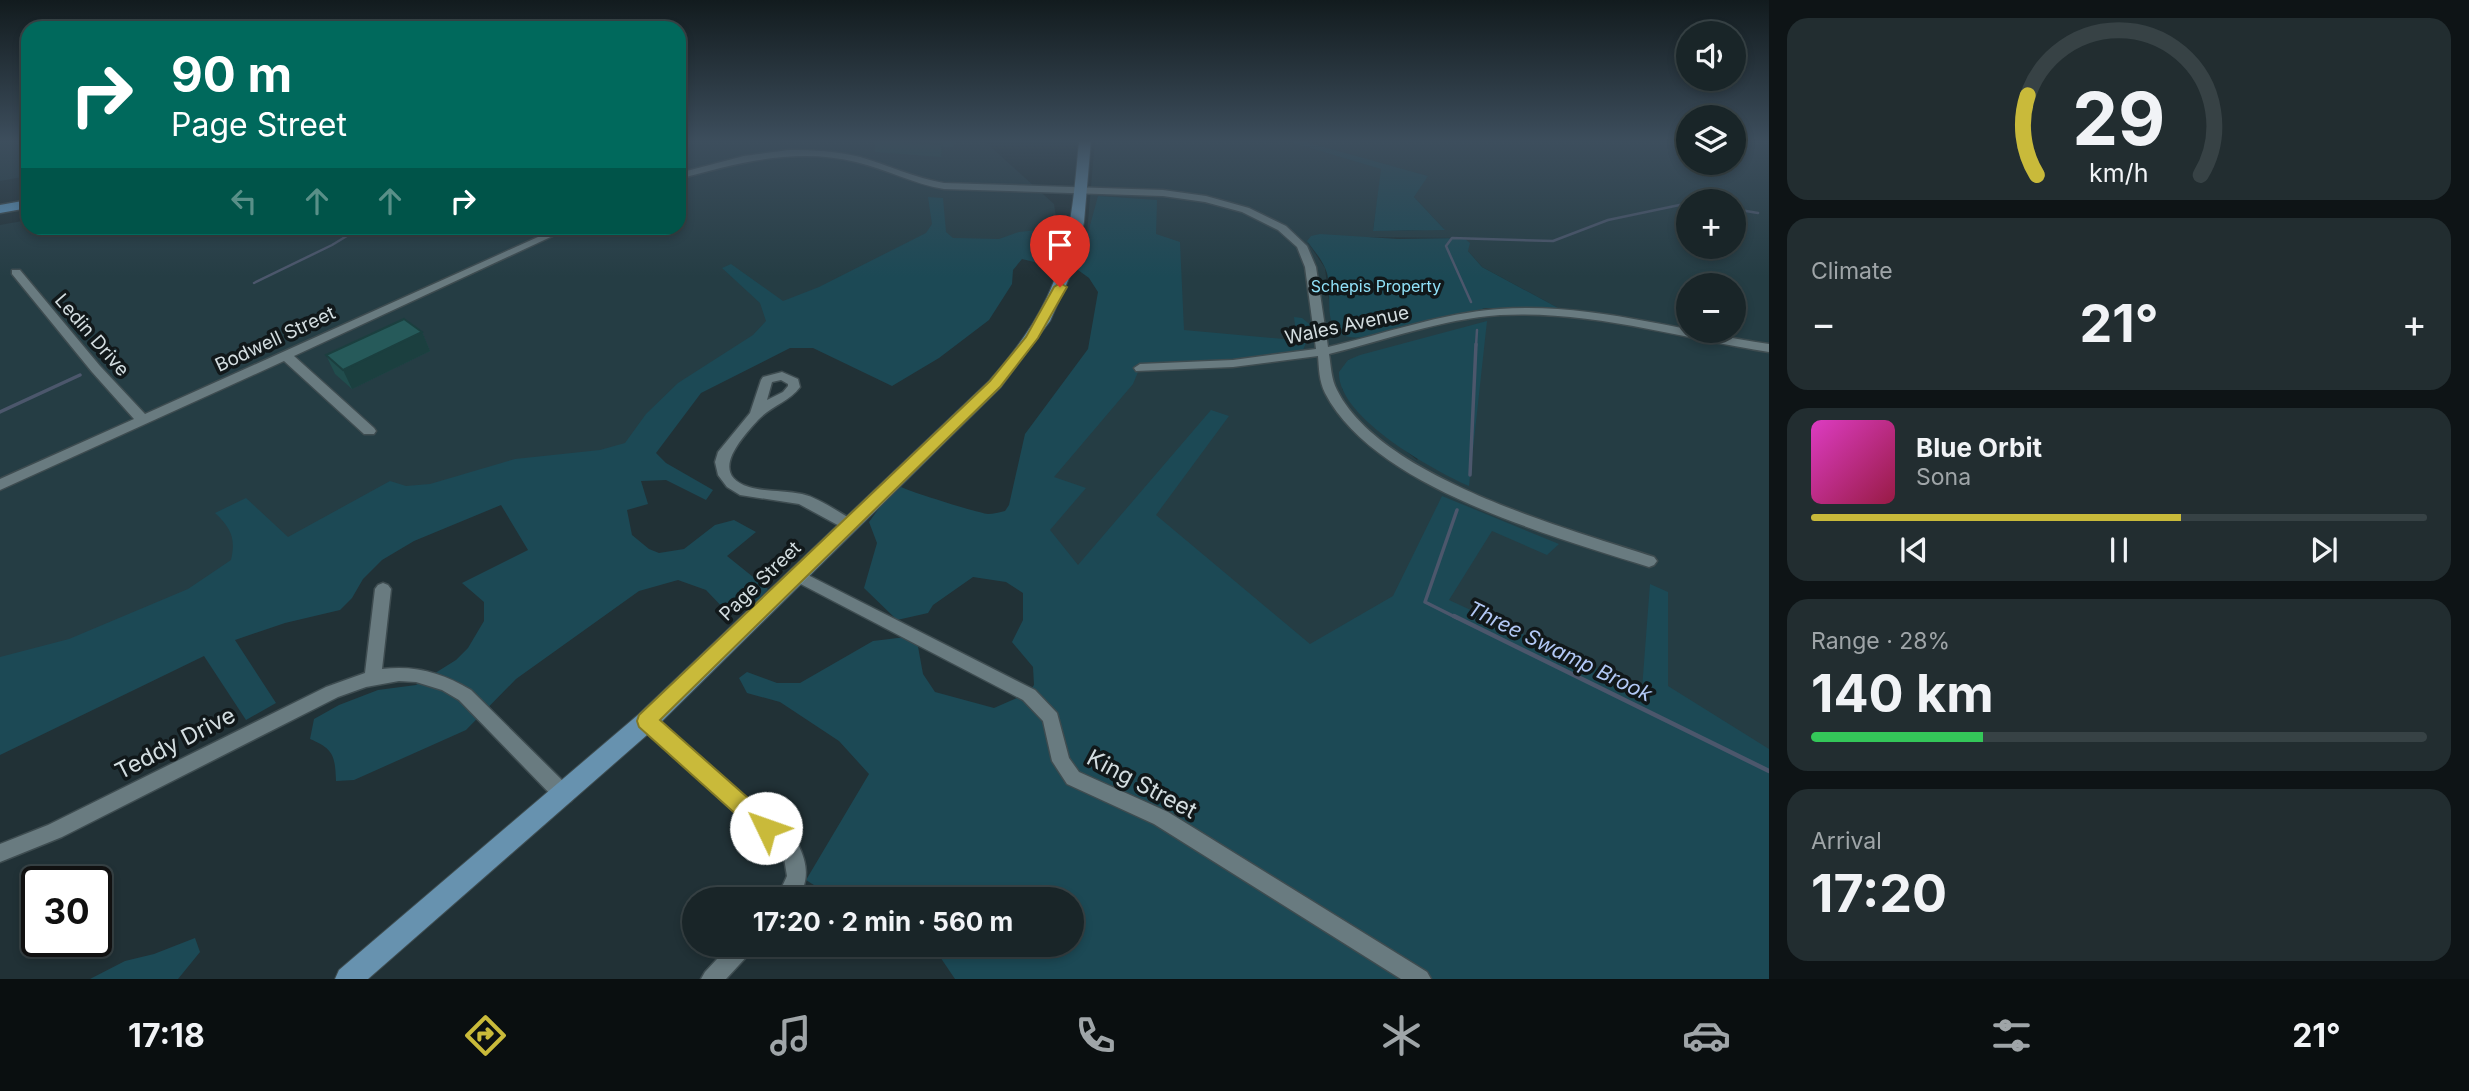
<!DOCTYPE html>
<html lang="en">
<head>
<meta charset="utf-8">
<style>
  body { margin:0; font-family:Inter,sans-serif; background:#222d30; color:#f1f3f6; height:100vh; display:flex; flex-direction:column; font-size:26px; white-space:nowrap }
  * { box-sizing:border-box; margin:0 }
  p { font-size:23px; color:#9fa5a8 }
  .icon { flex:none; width:38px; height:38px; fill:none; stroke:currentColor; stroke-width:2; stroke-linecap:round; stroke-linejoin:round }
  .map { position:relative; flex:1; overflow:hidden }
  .drawer { display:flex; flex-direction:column; gap:18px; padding:18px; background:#0e1416; width:700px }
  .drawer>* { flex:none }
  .guide { position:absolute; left:21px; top:21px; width:665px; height:214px; border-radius:21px; box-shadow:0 4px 10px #0003,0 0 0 2px #374245; background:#00695c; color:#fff; overflow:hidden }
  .tools { position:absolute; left:1676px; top:21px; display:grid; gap:14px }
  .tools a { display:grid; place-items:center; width:70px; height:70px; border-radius:50%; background:#192528; box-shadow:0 4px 10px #0003,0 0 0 2px #374245; font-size:35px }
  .speed { position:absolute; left:21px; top:866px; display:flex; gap:14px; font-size:35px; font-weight:700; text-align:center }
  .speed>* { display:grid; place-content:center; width:91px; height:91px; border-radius:50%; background:#192528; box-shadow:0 4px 10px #0003,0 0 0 2px #374245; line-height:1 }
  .speed .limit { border:4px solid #111; border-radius:10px; background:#fff; color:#111 }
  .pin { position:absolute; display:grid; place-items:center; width:60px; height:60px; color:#fff; margin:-72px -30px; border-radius:50% 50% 50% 0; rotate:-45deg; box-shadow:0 0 7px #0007 }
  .pin .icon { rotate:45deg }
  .me { position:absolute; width:77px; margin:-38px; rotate:312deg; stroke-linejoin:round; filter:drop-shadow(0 0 5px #0008) }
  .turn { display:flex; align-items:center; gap:24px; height:147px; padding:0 35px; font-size:32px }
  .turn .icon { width:91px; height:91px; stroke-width:2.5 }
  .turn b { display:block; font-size:49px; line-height:60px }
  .lanes { display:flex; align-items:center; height:66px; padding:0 35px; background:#0003; justify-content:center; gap:35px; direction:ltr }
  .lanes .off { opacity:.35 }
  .big { font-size:52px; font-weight:700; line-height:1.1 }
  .drawer .card { flex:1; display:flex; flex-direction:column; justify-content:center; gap:10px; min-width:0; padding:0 24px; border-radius:21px; background:#222d30 }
  .drawer .dial { align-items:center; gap:0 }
  .dial svg { height:182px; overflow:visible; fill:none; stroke:#374245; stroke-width:7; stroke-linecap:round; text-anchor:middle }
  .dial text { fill:#f1f3f6; stroke:none }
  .song { display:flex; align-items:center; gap:21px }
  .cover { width:84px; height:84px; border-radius:10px; background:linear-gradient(135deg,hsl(310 70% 55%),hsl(340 70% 35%)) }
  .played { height:7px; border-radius:4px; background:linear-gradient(90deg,#c9ba3a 60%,#374245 60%) }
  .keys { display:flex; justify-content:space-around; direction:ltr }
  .heat { display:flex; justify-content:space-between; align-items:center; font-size:38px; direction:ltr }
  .charge { height:10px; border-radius:5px; background:linear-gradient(90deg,#34c759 28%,#374245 0) }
  .trip { position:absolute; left:682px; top:887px; width:402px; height:70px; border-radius:35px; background:#192528; box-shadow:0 4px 10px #0003,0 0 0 2px #374245; font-weight:700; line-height:70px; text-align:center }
  .menu { display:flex; height:112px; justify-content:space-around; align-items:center; background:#0a0f10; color:#9fa5a8 }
  .menu .icon { width:49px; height:49px }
  .menu .current { color:#c9ba3a }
  .menu b { font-size:32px; color:#f1f3f6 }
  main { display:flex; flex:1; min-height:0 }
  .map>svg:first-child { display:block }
  .built { fill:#253d44; fill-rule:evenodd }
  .green { fill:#1c4955 }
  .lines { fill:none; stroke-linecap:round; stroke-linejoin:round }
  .stream-far2 { stroke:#4c576c; stroke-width:2.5 }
  .stream-far1 { stroke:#4c576c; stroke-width:3.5 }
  .stream { stroke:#4c576c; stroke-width:4.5 }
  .minor-casing { stroke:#3e4c50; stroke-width:3 }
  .major-casing { stroke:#3e4c50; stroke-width:2 }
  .highway-casing { stroke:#3e4c50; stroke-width:3 }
  .minor { fill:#697b80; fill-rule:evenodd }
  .major { fill:#6792af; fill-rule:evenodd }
  .highway { fill:#65a2ce; fill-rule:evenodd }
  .wall { fill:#214d4d }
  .shaded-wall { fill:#1b3f3f }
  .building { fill:#265a5a; stroke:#1b3f3f; stroke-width:2 }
  .route { fill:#c9ba3a; stroke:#837926; stroke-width:2 }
  .labels { text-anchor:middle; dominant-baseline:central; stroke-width:7; stroke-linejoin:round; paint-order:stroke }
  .far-park-label { font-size:16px; fill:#91e2f9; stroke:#11181a }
  .street-label { font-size:19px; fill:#d3dde0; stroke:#11181a }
  .water-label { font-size:21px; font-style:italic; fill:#b2c8f5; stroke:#11181a }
  .near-street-label { font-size:23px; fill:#d3dde0; stroke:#11181a }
</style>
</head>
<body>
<main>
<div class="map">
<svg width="1769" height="979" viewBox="0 0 1769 979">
  <rect width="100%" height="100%" fill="#213136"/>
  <path class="built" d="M0,140H28V176L0,181Z
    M679,140H983L1054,204L1059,236L970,254L699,390L654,455L505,473L0,694V225L28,220V228H679Z
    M1095,140H1283L1382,169L1373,230L1404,231L1444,229L1414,197L1427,176L1299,140H1689V163H1734V140H1769V789L1325,695L1131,619L1014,556L1034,484L1159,240L1087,233ZM1689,201H1734V247H1689ZM1355,237L1464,238L1468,251L1482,267L1560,309H1481L1359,337L1332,325L1325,268L1308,243ZM1689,285H1734V331H1689ZM1486,322L1479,379L1417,460L1369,421L1342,389L1348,360Z"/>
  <path class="green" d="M1283,140H1299L1428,176L1414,197L1445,230L1373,231L1381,169Z
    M1098,196L1157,200L1156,234L1180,242L1184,330L1284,339L1295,325L1294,317L1302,318L1313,327L1302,352L1138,372L1133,384L1054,477L1086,488L1050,530L1078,565L1211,410L1229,416L1156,515L1310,644L1393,596L1442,496L1559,544L1547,555L1492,531L1449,600L1642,689L1650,584L1668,592V686L1769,749V979H955L932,945H1073V900L836,899L806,880L869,774L839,741L780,702L747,693L739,678L747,672L777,683H800L873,641L906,637L917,641L923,674L935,692L994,708L1028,693L1034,685L1033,667L1012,642L1023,620V593L1006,582L973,577L933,605L928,613L897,620L864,588L877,543L869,522L882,504L901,487C911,492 978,513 988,514C993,514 1000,512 1005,511L1009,505L1025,434L1088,349L1098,292L1089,278L1078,270Z
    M928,197L943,198L946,232L953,238L999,239L1019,232L1065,227L1064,243L1055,267L1022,259L1013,270L1012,284L989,320L939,358L892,386L813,348H790L701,393L656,453L666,463L713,490L706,500L666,480L641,481L648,504L627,510L632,535L649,549L659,553L684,549L715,525L734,520L756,532L727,556L768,589L760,601L728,613L706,590L678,580L639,591L516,679L466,730L354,780L336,781C335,756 334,749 310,739L314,719L339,705L378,690L416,685L456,660L468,648L484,621V602L462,583L528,550L501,505L414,541L382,560L363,579L352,598L340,610L285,623L235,640L276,703L246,720L204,656L0,755V657L69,639L188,589L231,560C236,538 231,528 215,513L246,498L288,537L390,481L406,486L430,484L515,459L600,450L625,443L646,414L678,383L753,335L766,321L760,303L722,268L731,264L783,301L819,287L926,233L932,224Z
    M1320,234L1398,239L1464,238L1470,243L1468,251L1482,267L1562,310L1486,308L1364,337C1317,342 1334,301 1327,273C1323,260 1314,251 1307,241L1311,236Z
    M1487,321L1469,486C1433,470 1337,417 1339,372L1348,360L1360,355Z
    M195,938L200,952L178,979H90L125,961L154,954Z"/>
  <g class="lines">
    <path class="stream-far2" d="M1734,209L1758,213
      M254,283L332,245L360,228
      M1471,302L1446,246L1452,238L1553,241L1608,220L1689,203
      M1476,346L1477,330"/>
    <path class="stream-far1" d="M0,412L80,375
      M1470,475L1476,344
      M1457,510L1425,602L1457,618"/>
    <path class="stream" d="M1454,616L1769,771"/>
    <defs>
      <path id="minor" d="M789,150C813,150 837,151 860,157C888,165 915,178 944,183L1163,190L1206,196L1249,208L1286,226L1307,246L1316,267L1328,347C1384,334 1441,313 1499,309C1589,302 1681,331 1769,344V352C1681,338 1590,310 1500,315C1442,319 1386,340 1329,354C1331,366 1331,379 1337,390C1381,478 1566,528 1654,557L1657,561L1654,565L1649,567C1553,536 1374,488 1325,393C1319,381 1319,368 1318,356L1233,367L1136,371L1134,368L1140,364L1233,360L1316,349L1305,267L1297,247L1278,230L1242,212L1205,202L1163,196L944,189C913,184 886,169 856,162C795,147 737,163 679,179V173L744,156Z
        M558,228H570L294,356L374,428L376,431L374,434H364L284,361L0,490V479L134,419L92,372L12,274V270H20L100,366L145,414Z
        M782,372L798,379L800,387C789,402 771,406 758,420C743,437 707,474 749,487C766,492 785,490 802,494C820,498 839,513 855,521L857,525L855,529H845L799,504L740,495L727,487L718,475L715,462L718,452L750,413L761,380L763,377ZM781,380L788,384V386L783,392L767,400L772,382Z
        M798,570L1035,690L1057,713L1069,758L1079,772L1168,812L1427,972L1431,979H1401L1154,824L1067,784L1052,761L1043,721L1023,700L793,580L790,576L793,572Z
        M383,583L388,585L391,589L382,669C416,665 442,673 471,690L571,789L573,795L571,801L564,804L557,801L459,700L442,690L416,682L399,681L366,687L338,697L62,837L0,862V844L48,825L326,687L365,673L375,589L378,585Z
        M647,713L653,716L798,844C808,865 809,879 798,900H776L787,876L784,858L641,726L638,721L641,716Z
        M730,945H754L751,952L726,979H701L705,972Z"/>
      <path id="major" d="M1079,140H1091L1084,222L1074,267L1050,321L1001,387L655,728L368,979H335L339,970L639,714L989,381C1063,297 1070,247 1079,140Z"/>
      <path id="highway" d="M28,200V208L0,213V205Z"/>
    </defs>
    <use href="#minor" class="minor-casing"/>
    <use href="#major" class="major-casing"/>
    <use href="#highway" class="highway-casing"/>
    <use href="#minor" class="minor"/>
    <use href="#major" class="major"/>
    <use href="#highway" class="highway"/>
  </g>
  <path class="wall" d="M875,140H955L953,147H943L941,157L875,152Z
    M422,332L430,351L352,389L335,374L326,355Z"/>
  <path class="shaded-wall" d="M0,140H28V141L0,146Z
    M942,140H943V147L941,157Z
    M422,332L430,351L352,389L343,370Z"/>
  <path class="building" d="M880,140H942L941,144Z
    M404,319L422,332L343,370L326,355Z"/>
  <linearGradient id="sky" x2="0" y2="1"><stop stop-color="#121b1e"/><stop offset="0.51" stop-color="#3d4e5d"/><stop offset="1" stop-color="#3d4e5d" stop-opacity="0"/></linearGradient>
  <rect width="1769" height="277" fill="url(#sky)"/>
  <path class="route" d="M1060,283L1067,287L1038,338L1000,387L660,720L774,821L777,828L774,835L766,838L759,835L639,727L637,721L639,715L990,381L1026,337L1054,287Z"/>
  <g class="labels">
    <g class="far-park-label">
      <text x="1376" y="286">Schepis Property</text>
    </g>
    <g class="street-label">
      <text transform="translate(1347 325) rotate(-12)">Wales Avenue</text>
      <text transform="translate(92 335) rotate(49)">Ledin Drive</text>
      <text transform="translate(275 339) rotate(-25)">Bodwell Street</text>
      <text transform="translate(760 581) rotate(-44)">Page Street</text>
    </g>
    <g class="water-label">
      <text transform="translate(1560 651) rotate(26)">Three Swamp Brook</text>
    </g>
    <g class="near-street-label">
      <text transform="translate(175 743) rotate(-27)">Teddy Drive</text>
      <text transform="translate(1142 784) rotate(28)">King Street</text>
    </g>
  </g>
</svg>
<div class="tools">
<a><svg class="icon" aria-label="sound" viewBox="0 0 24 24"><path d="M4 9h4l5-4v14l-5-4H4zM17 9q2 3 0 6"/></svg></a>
<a><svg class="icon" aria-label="layers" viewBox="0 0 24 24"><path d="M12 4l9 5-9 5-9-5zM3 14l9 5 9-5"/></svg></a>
<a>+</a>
<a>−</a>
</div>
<div class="speed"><div class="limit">30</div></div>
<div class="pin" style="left:1060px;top:287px;background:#d93025"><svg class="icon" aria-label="arrive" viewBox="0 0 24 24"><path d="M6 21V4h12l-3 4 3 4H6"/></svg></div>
<svg class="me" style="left:766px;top:828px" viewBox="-20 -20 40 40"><circle r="19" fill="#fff"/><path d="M0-13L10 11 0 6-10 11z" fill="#c9ba3a"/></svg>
<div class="trip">17:20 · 2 min · 560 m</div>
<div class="guide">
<div class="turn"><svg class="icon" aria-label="right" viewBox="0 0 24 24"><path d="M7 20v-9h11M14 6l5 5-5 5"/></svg><div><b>90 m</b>Page Street</div></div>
<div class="lanes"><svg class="icon off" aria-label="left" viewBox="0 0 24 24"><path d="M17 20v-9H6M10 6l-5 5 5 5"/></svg><svg class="icon off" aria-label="ahead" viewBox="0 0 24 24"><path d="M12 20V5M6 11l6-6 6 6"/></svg><svg class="icon off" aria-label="ahead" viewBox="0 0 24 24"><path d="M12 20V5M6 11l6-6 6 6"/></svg><svg class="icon" aria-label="right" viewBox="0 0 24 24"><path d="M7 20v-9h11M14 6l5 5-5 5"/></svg></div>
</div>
</div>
<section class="drawer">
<div class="card dial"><svg viewBox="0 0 100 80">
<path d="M14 69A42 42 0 1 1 86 69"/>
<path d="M14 69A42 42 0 0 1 10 34" stroke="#c9ba3a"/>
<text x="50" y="56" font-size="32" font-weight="700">29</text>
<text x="50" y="72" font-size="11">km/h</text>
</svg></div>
<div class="card"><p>Climate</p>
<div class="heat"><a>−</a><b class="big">21°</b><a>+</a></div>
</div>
<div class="card">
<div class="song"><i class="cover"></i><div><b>Blue Orbit</b><p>Sona</p></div></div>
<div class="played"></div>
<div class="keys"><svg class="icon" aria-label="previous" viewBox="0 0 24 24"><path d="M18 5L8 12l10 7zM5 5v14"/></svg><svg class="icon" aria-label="pause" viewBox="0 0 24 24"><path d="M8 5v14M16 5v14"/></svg><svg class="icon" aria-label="next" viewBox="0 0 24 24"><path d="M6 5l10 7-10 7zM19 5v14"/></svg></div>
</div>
<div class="card"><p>Range · 28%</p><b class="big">140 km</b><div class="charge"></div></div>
<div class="card"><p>Arrival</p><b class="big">17:20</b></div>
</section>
</main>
<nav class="menu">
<b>17:18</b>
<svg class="icon current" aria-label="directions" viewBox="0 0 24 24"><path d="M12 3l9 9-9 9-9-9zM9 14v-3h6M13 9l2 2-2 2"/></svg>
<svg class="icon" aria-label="music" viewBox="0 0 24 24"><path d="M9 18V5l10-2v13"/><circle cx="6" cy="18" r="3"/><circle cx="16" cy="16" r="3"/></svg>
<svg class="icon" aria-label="phone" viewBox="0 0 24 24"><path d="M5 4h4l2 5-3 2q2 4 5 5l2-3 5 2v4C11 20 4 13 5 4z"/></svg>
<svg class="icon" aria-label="climate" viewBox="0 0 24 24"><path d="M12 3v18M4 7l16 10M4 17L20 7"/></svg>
<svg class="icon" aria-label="car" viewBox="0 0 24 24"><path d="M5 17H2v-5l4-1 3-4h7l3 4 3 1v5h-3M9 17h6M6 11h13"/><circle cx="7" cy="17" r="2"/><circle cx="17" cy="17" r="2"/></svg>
<svg class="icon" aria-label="filters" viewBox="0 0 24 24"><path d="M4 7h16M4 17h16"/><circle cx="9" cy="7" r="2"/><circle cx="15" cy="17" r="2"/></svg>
<b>21°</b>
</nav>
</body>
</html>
